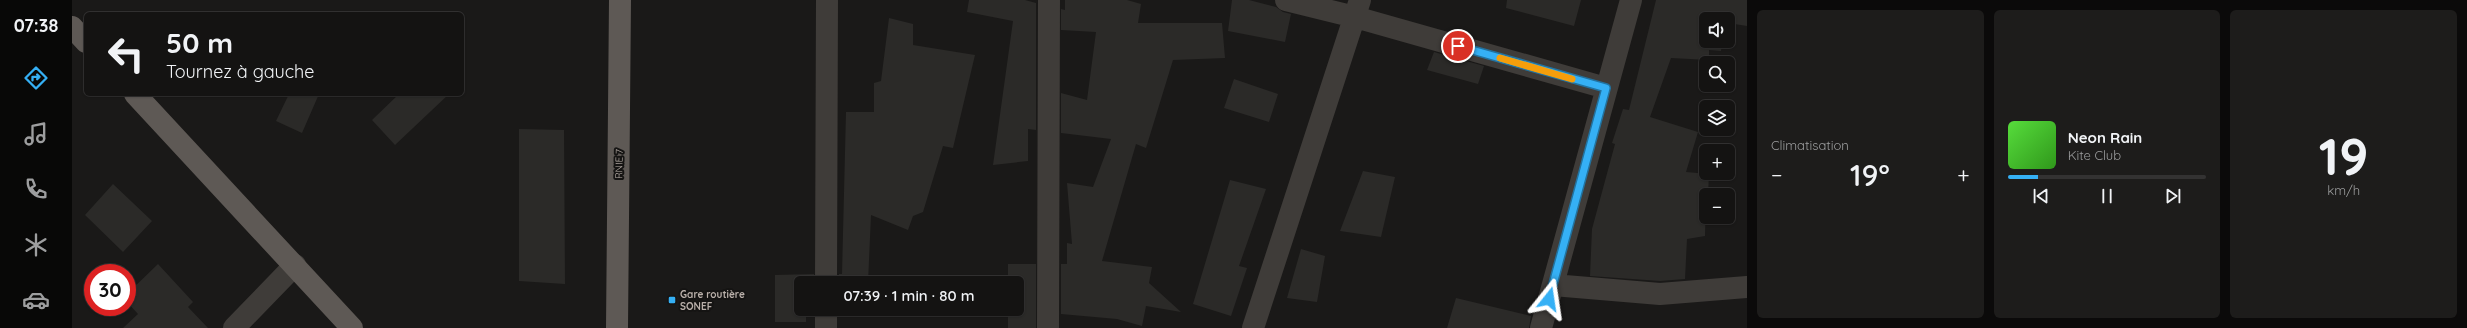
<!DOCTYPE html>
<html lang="fr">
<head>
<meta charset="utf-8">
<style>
  body { margin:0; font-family:Quicksand,sans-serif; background:#1d1c1b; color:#f1f3f6; height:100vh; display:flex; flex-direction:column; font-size:15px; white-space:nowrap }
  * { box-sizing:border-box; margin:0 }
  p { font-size:13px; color:#9d9e9f }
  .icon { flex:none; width:22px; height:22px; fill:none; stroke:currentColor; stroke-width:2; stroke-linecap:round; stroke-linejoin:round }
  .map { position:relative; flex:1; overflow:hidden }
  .sheet { display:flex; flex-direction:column; gap:10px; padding:10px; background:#0b0a0a; width:720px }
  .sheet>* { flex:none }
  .guide { position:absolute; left:12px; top:12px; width:380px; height:84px; border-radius:6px; box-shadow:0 1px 3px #0004,0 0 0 1px #333232; background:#141312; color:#f1f3f6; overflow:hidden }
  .tools { position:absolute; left:1627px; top:12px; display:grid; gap:8px }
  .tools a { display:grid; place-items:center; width:36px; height:36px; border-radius:6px; background:#141312; box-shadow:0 1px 3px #0004,0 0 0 1px #333232; font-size:20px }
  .speed { position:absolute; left:12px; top:264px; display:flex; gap:8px; font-size:20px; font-weight:700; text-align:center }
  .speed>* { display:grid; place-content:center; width:52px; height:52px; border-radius:50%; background:#141312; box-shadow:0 1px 3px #0004,0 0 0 1px #333232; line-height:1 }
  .speed .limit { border:6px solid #d22; background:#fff; color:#111 }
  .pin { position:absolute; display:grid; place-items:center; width:34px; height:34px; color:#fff; margin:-17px; border:2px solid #fff; border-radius:50%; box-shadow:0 1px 4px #0007 }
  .me { position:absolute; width:44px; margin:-22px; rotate:15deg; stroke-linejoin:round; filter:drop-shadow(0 0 3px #0008) }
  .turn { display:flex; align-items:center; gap:14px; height:84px; padding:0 16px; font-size:18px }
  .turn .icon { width:52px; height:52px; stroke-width:2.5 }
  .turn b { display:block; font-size:28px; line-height:34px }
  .big { font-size:30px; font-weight:600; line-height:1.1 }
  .sheet .card { flex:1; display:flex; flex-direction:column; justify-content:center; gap:6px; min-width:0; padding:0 14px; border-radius:6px; background:#1d1c1b }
  .sheet .dial { align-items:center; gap:0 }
  .dial b { font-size:52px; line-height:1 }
  .song { display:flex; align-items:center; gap:12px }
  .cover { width:48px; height:48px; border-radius:6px; background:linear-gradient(135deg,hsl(110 70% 55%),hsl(110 70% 35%)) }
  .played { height:4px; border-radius:2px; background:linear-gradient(90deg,#35b0f5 15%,#333232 15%) }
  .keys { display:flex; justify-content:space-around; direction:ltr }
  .heat { display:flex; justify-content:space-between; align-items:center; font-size:22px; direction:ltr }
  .sheet .tiles { flex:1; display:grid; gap:10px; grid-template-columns:repeat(3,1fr) }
  .trip { position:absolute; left:722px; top:276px; width:230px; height:40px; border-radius:6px; background:#141312; box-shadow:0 1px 3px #0004,0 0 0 1px #333232; font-weight:600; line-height:40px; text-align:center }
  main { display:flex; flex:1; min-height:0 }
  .dock { display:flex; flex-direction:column; width:72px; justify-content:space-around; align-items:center; background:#080807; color:#9d9e9f }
  .dock .icon { width:28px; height:28px }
  .dock .current { color:#35b0f5 }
  .dock b { font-size:18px; color:#f1f3f6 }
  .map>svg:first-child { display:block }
  .building { fill:#2b2a28 }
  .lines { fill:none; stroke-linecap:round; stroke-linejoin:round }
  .minor { stroke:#3f3c39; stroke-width:22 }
  .major { stroke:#5e5955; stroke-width:22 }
  .route-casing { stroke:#22729f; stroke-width:10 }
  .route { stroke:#35b0f5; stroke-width:7 }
  .slow { stroke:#f59e0b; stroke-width:7 }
  .poi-dot { fill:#35b0f5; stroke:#151413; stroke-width:1.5 }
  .labels { text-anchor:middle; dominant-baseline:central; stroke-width:4; stroke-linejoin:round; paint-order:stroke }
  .street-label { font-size:10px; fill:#bab0aa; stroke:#151413 }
  .poi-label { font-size:10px; font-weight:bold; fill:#bab0aa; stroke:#151413; text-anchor:start }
</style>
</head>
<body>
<main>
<nav class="dock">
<b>07:38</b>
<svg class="icon current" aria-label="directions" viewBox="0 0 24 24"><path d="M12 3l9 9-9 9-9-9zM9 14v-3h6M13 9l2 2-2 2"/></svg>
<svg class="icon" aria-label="music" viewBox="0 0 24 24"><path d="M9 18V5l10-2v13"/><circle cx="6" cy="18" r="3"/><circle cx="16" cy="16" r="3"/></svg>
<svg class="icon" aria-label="phone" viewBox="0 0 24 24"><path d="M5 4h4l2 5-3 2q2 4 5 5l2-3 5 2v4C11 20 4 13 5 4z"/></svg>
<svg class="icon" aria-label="climate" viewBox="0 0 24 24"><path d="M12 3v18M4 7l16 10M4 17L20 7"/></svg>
<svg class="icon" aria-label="car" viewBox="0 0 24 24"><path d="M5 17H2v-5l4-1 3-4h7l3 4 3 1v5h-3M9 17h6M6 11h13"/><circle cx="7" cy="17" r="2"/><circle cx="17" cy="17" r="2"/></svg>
</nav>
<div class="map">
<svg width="1675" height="328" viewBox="0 0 1675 328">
  <rect width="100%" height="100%" fill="#1a1918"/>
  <path class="building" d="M897,0H953L964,3V130L956,129V161L921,165L941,21L895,12Z
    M993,0H1055L1069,4L1066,23H1150L1153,58L1101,60L1074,148L1064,144L1030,261L1080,267L1077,283L1109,312L1074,306L1070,326L1045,319L989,314V264H995V243L1000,244L995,183L1021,187L1039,139L989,133V93L1015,100L1024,32L989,30V9L993,10Z
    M1160,0H1177L1204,7L1211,12L1219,14L1213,42L1156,31Z
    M1435,0H1509L1502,26L1434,8Z
    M1584,0H1675V26L1656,23V19H1634V41H1650L1649,51L1637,50V60L1599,58L1578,117L1626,132L1614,172L1637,174L1636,195H1634L1633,236L1615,239L1613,279L1588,281L1518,276L1520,229L1543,144L1540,143L1551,109L1557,110Z
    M817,18L841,24V45L903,55L881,148L871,146L851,212L841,216L836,230L799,215L796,283H766L767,274H770L774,112H802V83L809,81Z
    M1362,52L1412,66L1406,84L1355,70Z
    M1162,79L1206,94L1197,122L1152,108Z
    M217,94H247L230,133L204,121Z
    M327,94H377L323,145L300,120Z
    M447,129L492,130L493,284L447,281Z
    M1291,171L1323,177L1309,237L1268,231Z
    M1158,180L1194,189L1167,266L1175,268L1159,316L1121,304Z
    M41,184L80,221L51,252L13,215Z
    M1229,249L1253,256L1245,302L1215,298Z
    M86,264L121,302L116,307L136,328H51L66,314L55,302V294Z
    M936,264H964V328H936V309H945V283H936Z
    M742,274V283H729V309H742V312L734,313V322H703V275Z
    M1384,298L1459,316L1457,328H1375Z"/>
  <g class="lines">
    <path class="minor" d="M1214,0L1283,17L1534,88
      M754,283L755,0
      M1481,285L1588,294L1675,287
      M162,328L223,265
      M754,328V309
      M976,328L977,0
      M1181,328L1288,0
      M1469,328L1559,0"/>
    <path class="major" d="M0,27L14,42
      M63,94L280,328
      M545,328L548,0"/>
  </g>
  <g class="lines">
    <defs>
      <path id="route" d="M1386,46L1534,88L1477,299"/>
    </defs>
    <use href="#route" class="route-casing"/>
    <use href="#route" class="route"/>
    <path class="slow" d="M1428,58L1500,79"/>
  </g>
  <rect class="poi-dot" x="596" y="296" width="8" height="8" rx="2"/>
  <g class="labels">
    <g class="street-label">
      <text transform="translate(547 164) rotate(-89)">RNIE 7</text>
    </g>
    <g class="poi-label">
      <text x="608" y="294">Gare routière<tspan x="608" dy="12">SONEF</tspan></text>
    </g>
  </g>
</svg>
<div class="tools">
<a><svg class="icon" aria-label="sound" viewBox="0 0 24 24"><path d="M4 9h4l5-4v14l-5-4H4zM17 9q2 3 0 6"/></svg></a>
<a><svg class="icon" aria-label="search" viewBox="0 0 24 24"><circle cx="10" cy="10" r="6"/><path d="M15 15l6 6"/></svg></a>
<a><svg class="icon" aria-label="layers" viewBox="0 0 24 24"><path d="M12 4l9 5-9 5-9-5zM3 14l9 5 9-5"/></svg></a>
<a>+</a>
<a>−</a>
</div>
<div class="speed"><div class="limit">30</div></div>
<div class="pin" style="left:1386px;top:46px;background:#d93025"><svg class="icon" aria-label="arrive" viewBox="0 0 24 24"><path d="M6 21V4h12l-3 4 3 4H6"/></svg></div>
<svg class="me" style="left:1477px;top:299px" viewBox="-20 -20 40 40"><path d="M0-17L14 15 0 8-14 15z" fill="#35b0f5" stroke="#fff" stroke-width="4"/></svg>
<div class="trip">07:39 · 1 min · 80 m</div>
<div class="guide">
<div class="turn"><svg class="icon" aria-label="left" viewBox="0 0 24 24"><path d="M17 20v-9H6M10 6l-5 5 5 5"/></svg><div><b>50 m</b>Tournez à gauche</div></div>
</div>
</div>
<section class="sheet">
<div class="tiles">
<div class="card"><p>Climatisation</p>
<div class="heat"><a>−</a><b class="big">19°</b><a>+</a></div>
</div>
<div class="card">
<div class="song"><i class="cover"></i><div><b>Neon Rain</b><p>Kite Club</p></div></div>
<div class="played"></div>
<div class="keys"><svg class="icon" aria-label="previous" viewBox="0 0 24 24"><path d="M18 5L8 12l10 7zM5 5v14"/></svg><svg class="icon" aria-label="pause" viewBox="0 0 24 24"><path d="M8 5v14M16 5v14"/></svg><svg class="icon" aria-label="next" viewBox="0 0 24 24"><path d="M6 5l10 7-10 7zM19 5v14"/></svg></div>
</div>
<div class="card dial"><b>19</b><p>km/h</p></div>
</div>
</section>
</main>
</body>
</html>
